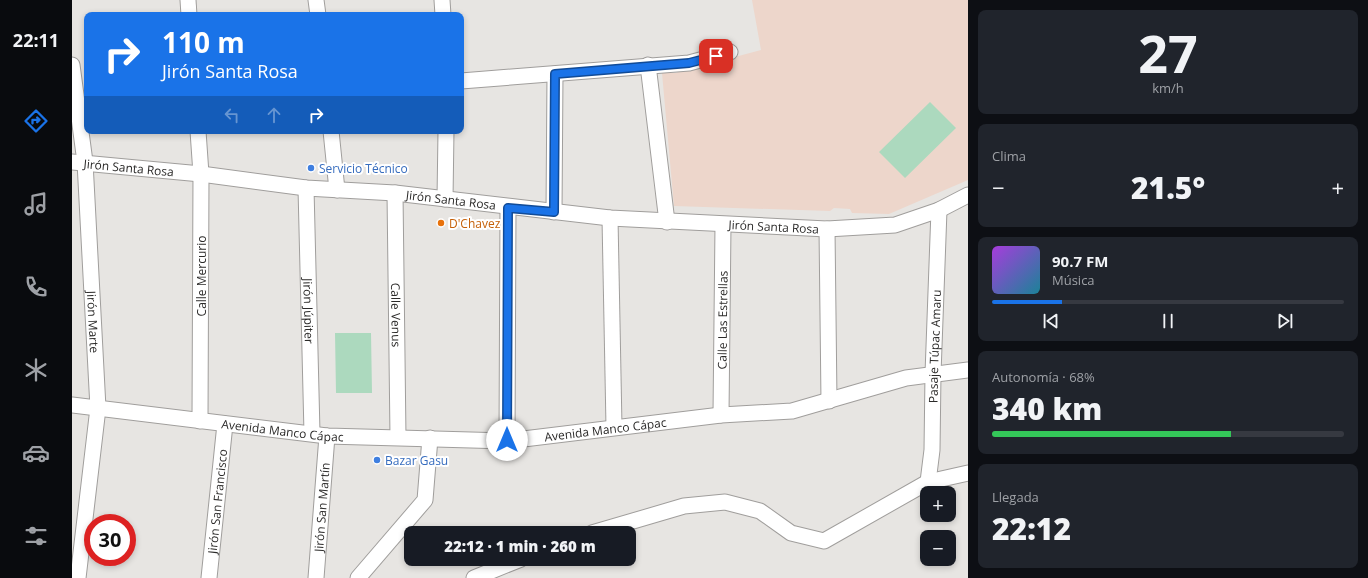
<!DOCTYPE html>
<html lang="es">
<head>
<meta charset="utf-8">
<style>
  body { margin:0; font-family:"Open Sans",sans-serif; background:#20242c; color:#f1f3f6; height:100vh; display:flex; flex-direction:column; font-size:15px; white-space:nowrap }
  * { box-sizing:border-box; margin:0 }
  p { font-size:13px; color:#9ea1a6 }
  .icon { flex:none; width:22px; height:22px; fill:none; stroke:currentColor; stroke-width:2; stroke-linecap:round; stroke-linejoin:round }
  .map { position:relative; flex:1; overflow:hidden }
  .details { display:flex; flex-direction:column; gap:10px; padding:10px; background:#0d0f14; width:400px }
  .details>* { flex:none }
  .top-card { position:absolute; left:12px; top:12px; width:380px; height:122px; border-radius:8px; box-shadow:0 2px 6px #0003; background:#1a73e8; color:#fff; overflow:hidden }
  .fabs { position:absolute; left:848px; top:486px; display:grid; gap:8px }
  .fabs a { display:grid; place-items:center; width:36px; height:36px; border-radius:8px; background:#171b24; box-shadow:0 2px 6px #0003; font-size:20px }
  .speed { position:absolute; left:12px; top:514px; display:flex; gap:8px; font-size:20px; font-weight:700; text-align:center }
  .speed>* { display:grid; place-content:center; width:52px; height:52px; border-radius:50%; background:#171b24; box-shadow:0 2px 6px #0003; line-height:1 }
  .speed .limit { border:6px solid #d22; background:#fff; color:#111 }
  .pin { position:absolute; display:grid; place-items:center; width:34px; height:34px; color:#fff; margin:-17px; border-radius:8px; box-shadow:0 2px 6px #0006 }
  .me { position:absolute; width:44px; margin:-22px; rotate:0deg; stroke-linejoin:round; filter:drop-shadow(0 0 3px #0008) }
  .turn { display:flex; align-items:center; gap:14px; height:84px; padding:0 12px; font-size:18px }
  .turn .icon { width:52px; height:52px; stroke-width:2.5 }
  .turn b { display:block; font-size:28px; line-height:34px }
  .lanes { display:flex; align-items:center; height:38px; padding:0 12px; background:#0003; justify-content:center; gap:20px; direction:ltr }
  .lanes .off { opacity:.35 }
  .big { font-size:30px; font-weight:800; line-height:1.1 }
  .details .tile { flex:1; display:flex; flex-direction:column; justify-content:center; gap:6px; min-width:0; padding:0 14px; border-radius:8px; background:#20242c }
  .details .dial { align-items:center; gap:0 }
  .dial b { font-size:52px; line-height:1 }
  .song { display:flex; align-items:center; gap:12px }
  .cover { width:48px; height:48px; border-radius:6px; background:linear-gradient(135deg,hsl(280 70% 55%),hsl(190 70% 35%)) }
  .played { height:4px; border-radius:2px; background:linear-gradient(90deg,#1a73e8 20%,#363941 20%) }
  .keys { display:flex; justify-content:space-around; direction:ltr }
  .heat { display:flex; justify-content:space-between; align-items:center; font-size:22px; direction:ltr }
  .charge { height:6px; border-radius:3px; background:linear-gradient(90deg,#34c759 68%,#363941 0) }
  .trip { position:absolute; left:332px; top:526px; width:232px; height:40px; border-radius:8px; background:#171b24; box-shadow:0 2px 6px #0003; font-weight:800; line-height:40px; text-align:center }
  main { display:flex; flex:1; min-height:0 }
  .dock { display:flex; flex-direction:column; width:72px; justify-content:space-around; align-items:center; background:#090b0e; color:#9ea1a6 }
  .dock .icon { width:28px; height:28px }
  .dock .selected { color:#1a73e8 }
  .dock b { font-size:18px; color:#f1f3f6 }
  .map>svg:first-child { display:block }
  .education { fill:#edd6cb }
  .garden { fill:#acd9be }
  .lines { fill:none; stroke-linecap:round; stroke-linejoin:round }
  .street-casing { stroke:#a09e9c; stroke-width:17 }
  .street { stroke:#fff; stroke-width:15 }
  .route-casing { stroke:#114b97; stroke-width:10 }
  .route { stroke:#1a73e8; stroke-width:7 }
  .shop-dot { fill:#3f7fe0; stroke:#fff; stroke-width:1.5 }
  .food-dot { fill:#e8710a; stroke:#fff; stroke-width:1.5 }
  .labels { text-anchor:middle; dominant-baseline:central; stroke-width:4; stroke-linejoin:round; paint-order:stroke }
  .street-label { font-size:12px; fill:#2b2a29; stroke:#fff }
  .shop-label { font-size:12px; fill:#366cbe; stroke:#fff; text-anchor:start }
  .food-label { font-size:12px; fill:#c56008; stroke:#fff; text-anchor:start }
</style>
</head>
<body>
<main>
<nav class="dock">
<b>22:11</b>
<svg class="icon selected" aria-label="directions" viewBox="0 0 24 24"><path d="M12 3l9 9-9 9-9-9zM9 14v-3h6M13 9l2 2-2 2"/></svg>
<svg class="icon" aria-label="music" viewBox="0 0 24 24"><path d="M9 18V5l10-2v13"/><circle cx="6" cy="18" r="3"/><circle cx="16" cy="16" r="3"/></svg>
<svg class="icon" aria-label="phone" viewBox="0 0 24 24"><path d="M5 4h4l2 5-3 2q2 4 5 5l2-3 5 2v4C11 20 4 13 5 4z"/></svg>
<svg class="icon" aria-label="climate" viewBox="0 0 24 24"><path d="M12 3v18M4 7l16 10M4 17L20 7"/></svg>
<svg class="icon" aria-label="car" viewBox="0 0 24 24"><path d="M5 17H2v-5l4-1 3-4h7l3 4 3 1v5h-3M9 17h6M6 11h13"/><circle cx="7" cy="17" r="2"/><circle cx="17" cy="17" r="2"/></svg>
<svg class="icon" aria-label="filters" viewBox="0 0 24 24"><path d="M4 7h16M4 17h16"/><circle cx="9" cy="7" r="2"/><circle cx="15" cy="17" r="2"/></svg>
</nav>
<div class="map">
<svg width="896" height="578" viewBox="0 0 896 578">
  <rect width="100%" height="100%" fill="#e7e5e2"/>
  <path class="education" d="M680,0H896V180L817,214L780,213L778,209L762,208L758,211L602,206L590,73H603L689,50Z"/>
  <path class="garden" d="M858,102L884,128L833,178L807,152Z
    M263,333H299L300,393H264Z"/>
  <g class="lines">
    <defs>
      <g id="street">
        <path d="M116,0L117,15"/>
        <path d="M244,0L246,15"/>
        <path d="M370,0L371,15"/>
        <path id="s1" d="M0,65L13,162L26,408L6,578"/>
        <path d="M576,65L595,222"/>
        <path d="M389,81L617,63L658,52"/>
        <path d="M126,131L129,174L128,421"/>
        <path d="M259,131L265,190"/>
        <path id="s2" d="M0,162L129,174L234,188L323,193L538,218L755,229L823,225L867,210L896,195"/>
        <path id="s3" d="M234,188L240,433"/>
        <path id="s4" d="M323,193L326,437"/>
        <path d="M373,199L374,131"/>
        <path d="M482,212L483,74"/>
        <path d="M538,218L542,427"/>
        <path d="M755,229L757,401"/>
        <path id="s5" d="M0,405L255,436L435,441L649,415L720,411L834,378L896,370"/>
        <path id="s6" d="M649,415L651,225"/>
        <path d="M435,441L436,208"/>
        <path id="s7" d="M856,482L860,450L861,374L867,210"/>
        <path d="M520,533L612,506L653,502L688,511L719,533L752,541L856,482L896,473"/>
        <path id="s8" d="M137,578L153,424"/>
        <path id="s9" d="M244,578L255,436"/>
        <path d="M286,578L353,500L358,438"/>
        <path d="M402,578L449,559"/>
      </g>
    </defs>
    <use href="#street" class="street-casing"/>
    <use href="#street" class="street"/>
  </g>
  <g class="lines">
    <defs>
      <path id="route" d="M435,440L436,208L482,212L483,74L617,63L644,56"/>
    </defs>
    <use href="#route" class="route-casing"/>
    <use href="#route" class="route"/>
  </g>
  <g class="shop-dot">
    <circle cx="239" cy="168" r="4"/>
    <circle cx="305" cy="460" r="4"/>
  </g>
  <circle class="food-dot" cx="369" cy="223" r="4"/>
  <g class="labels">
    <g class="street-label">
      <text stroke="none"><textPath href="#s2" startOffset="57">Jirón Santa Rosa</textPath></text>
      <text stroke="none"><textPath href="#s2" startOffset="381">Jirón Santa Rosa</textPath></text>
      <text stroke="none"><textPath href="#s2" startOffset="705">Jirón Santa Rosa</textPath></text>
      <text transform="translate(129 276) rotate(-90)">Calle Mercurio</text>
      <text stroke="none"><textPath href="#s3" startOffset="123">Jirón Júpiter</textPath></text>
      <text stroke="none"><textPath href="#s4" startOffset="122">Calle Venus</textPath></text>
      <text stroke="none"><textPath href="#s6" startOffset="95">Calle Las Estrellas</textPath></text>
      <text stroke="none"><textPath href="#s1" startOffset="258">Jirón Marte</textPath></text>
      <text stroke="none"><textPath href="#s7" startOffset="136">Pasaje Túpac Amaru</textPath></text>
      <text stroke="none"><textPath href="#s5" startOffset="536">Avenida Manco Cápac</textPath></text>
      <text stroke="none"><textPath href="#s5" startOffset="212">Avenida Manco Cápac</textPath></text>
      <text stroke="none"><textPath href="#s8" startOffset="77">Jirón San Francisco</textPath></text>
      <text stroke="none"><textPath href="#s9" startOffset="71">Jirón San Martín</textPath></text>
    </g>
    <g class="shop-label">
      <text x="247" y="168">Servicio Técnico</text>
      <text x="313" y="460">Bazar Gasu</text>
    </g>
    <g class="food-label">
      <text x="377" y="223">D'Chavez</text>
    </g>
  </g>
</svg>
<div class="fabs">
<a>+</a>
<a>−</a>
</div>
<div class="speed"><div class="limit">30</div></div>
<div class="pin" style="left:644px;top:56px;background:#d93025"><svg class="icon" aria-label="arrive" viewBox="0 0 24 24"><path d="M6 21V4h12l-3 4 3 4H6"/></svg></div>
<svg class="me" style="left:435px;top:440px" viewBox="-20 -20 40 40"><circle r="19" fill="#fff"/><path d="M0-13L10 11 0 6-10 11z" fill="#1a73e8"/></svg>
<div class="trip">22:12 · 1 min · 260 m</div>
<div class="top-card">
<div class="turn"><svg class="icon" aria-label="right" viewBox="0 0 24 24"><path d="M7 20v-9h11M14 6l5 5-5 5"/></svg><div><b>110 m</b>Jirón Santa Rosa</div></div>
<div class="lanes"><svg class="icon off" aria-label="left" viewBox="0 0 24 24"><path d="M17 20v-9H6M10 6l-5 5 5 5"/></svg><svg class="icon off" aria-label="ahead" viewBox="0 0 24 24"><path d="M12 20V5M6 11l6-6 6 6"/></svg><svg class="icon" aria-label="right" viewBox="0 0 24 24"><path d="M7 20v-9h11M14 6l5 5-5 5"/></svg></div>
</div>
</div>
<section class="details">
<div class="tile dial"><b>27</b><p>km/h</p></div>
<div class="tile"><p>Clima</p>
<div class="heat"><a>−</a><b class="big">21.5°</b><a>+</a></div>
</div>
<div class="tile">
<div class="song"><i class="cover"></i><div><b>90.7 FM</b><p>Música</p></div></div>
<div class="played"></div>
<div class="keys"><svg class="icon" aria-label="previous" viewBox="0 0 24 24"><path d="M18 5L8 12l10 7zM5 5v14"/></svg><svg class="icon" aria-label="pause" viewBox="0 0 24 24"><path d="M8 5v14M16 5v14"/></svg><svg class="icon" aria-label="next" viewBox="0 0 24 24"><path d="M6 5l10 7-10 7zM19 5v14"/></svg></div>
</div>
<div class="tile"><p>Autonomía · 68%</p><b class="big">340 km</b><div class="charge"></div></div>
<div class="tile"><p>Llegada</p><b class="big">22:12</b></div>
</section>
</main>
</body>
</html>
